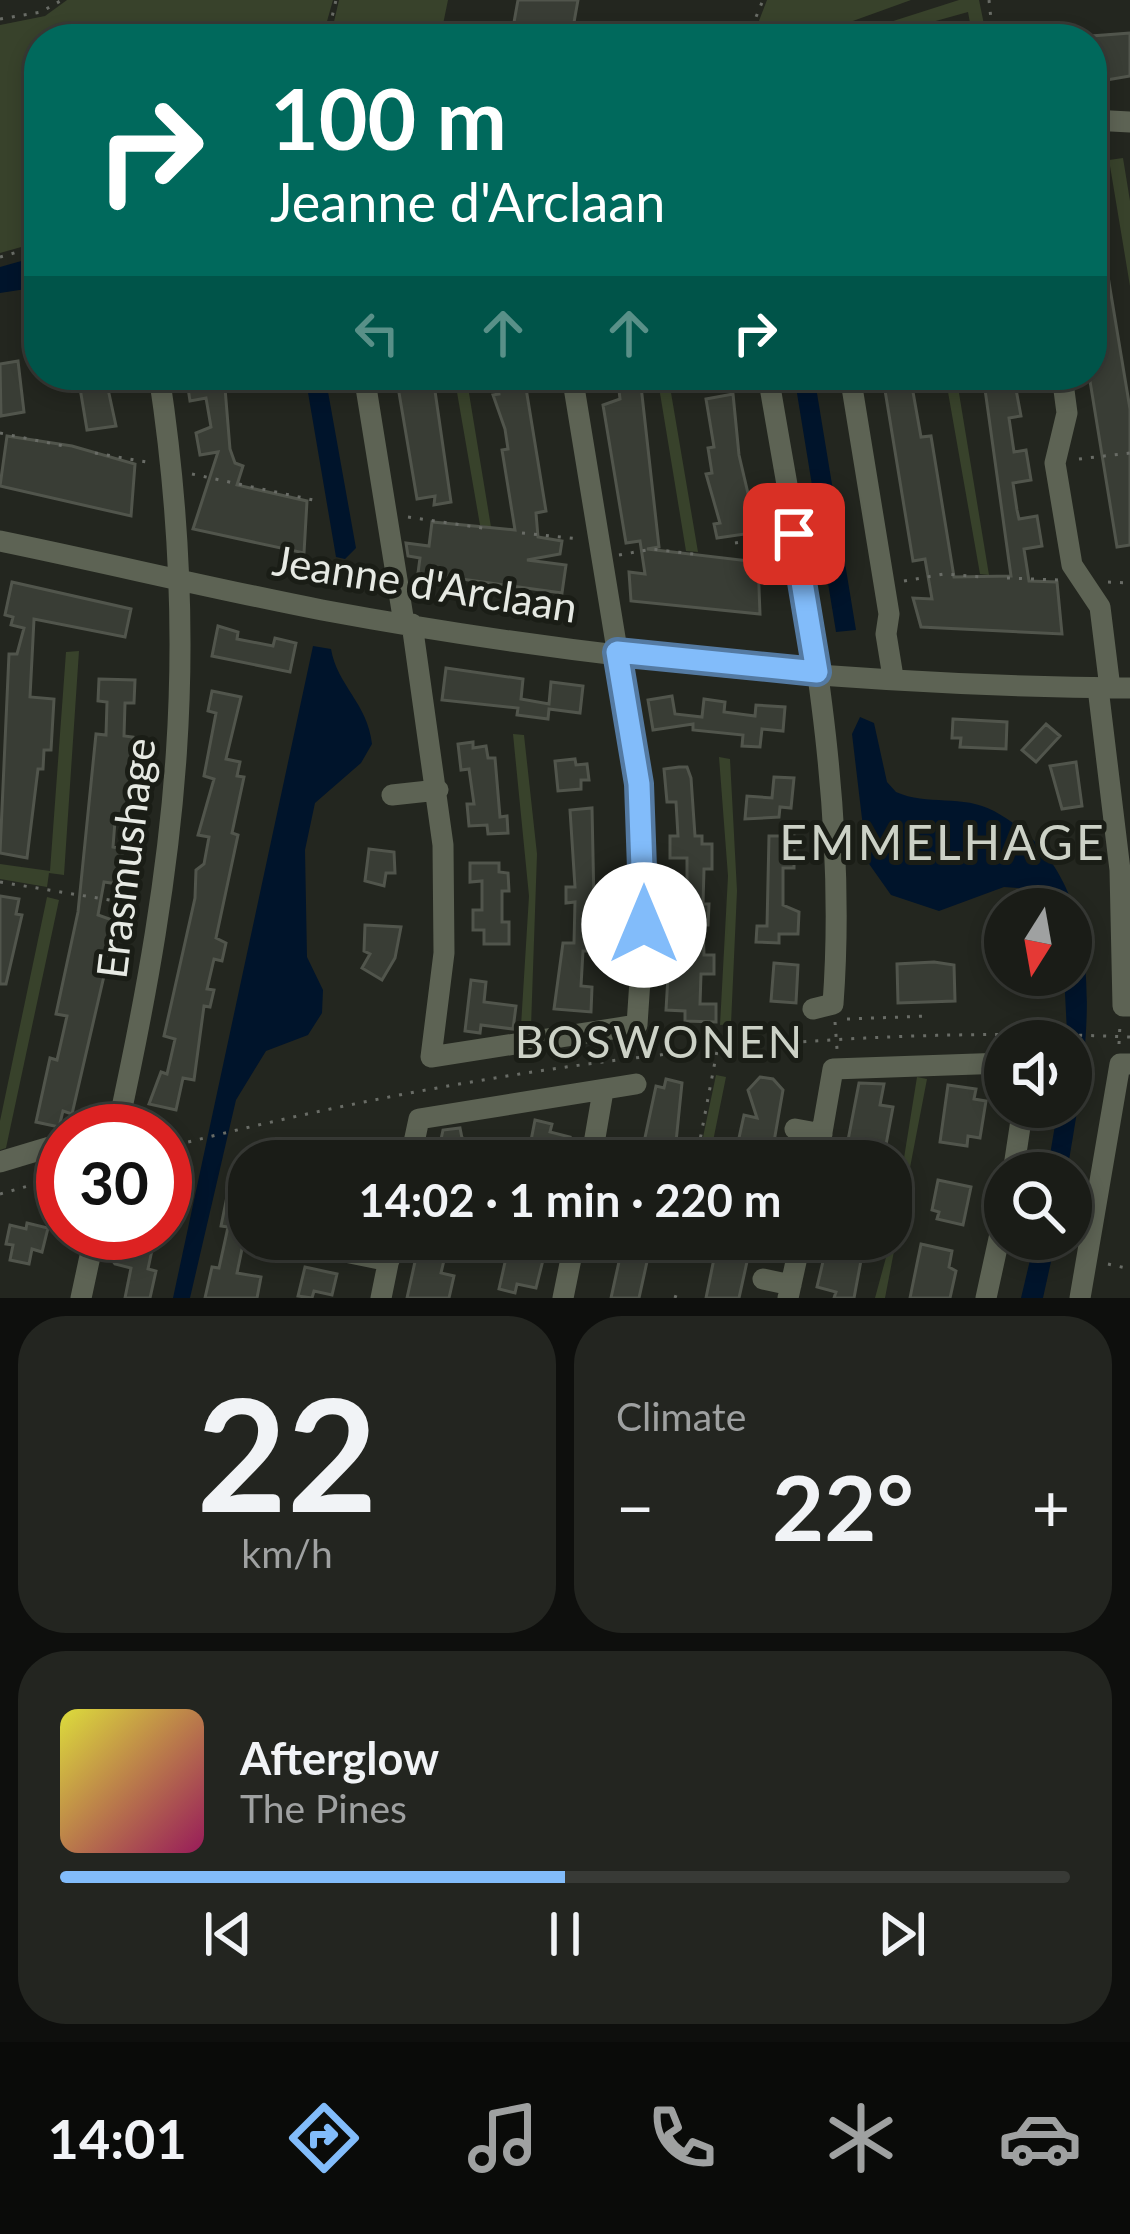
<!DOCTYPE html>
<html lang="en">
<head>
<meta charset="utf-8">
<style>
  body { margin:0; font-family:Lato,sans-serif; background:#232520; color:#f1f3f6; height:100vh; display:flex; flex-direction:column; font-size:45px; white-space:nowrap }
  * { box-sizing:border-box; margin:0 }
  p { font-size:39px; color:#9fa1a1 }
  .icon { flex:none; width:66px; height:66px; fill:none; stroke:currentColor; stroke-width:2; stroke-linecap:round; stroke-linejoin:round }
  .map { position:relative; height:1298px; overflow:hidden }
  .details { display:flex; flex-direction:column; gap:18px; padding:18px; background:#0e0f0d; flex:1 }
  .details>* { flex:none }
  .guide { position:absolute; left:24px; top:24px; width:1083px; height:366px; border-radius:48px; box-shadow:0 6px 18px #0003,0 0 0 3px #383a36; background:#00695c; color:#fff; overflow:hidden }
  .needle { width:78px; rotate:191deg }
  .tools { position:absolute; left:984px; top:888px; display:grid; gap:24px }
  .tools a { display:grid; place-items:center; width:108px; height:108px; border-radius:50%; background:#1a1c17; box-shadow:0 6px 18px #0003,0 0 0 3px #383a36; font-size:60px }
  .speed { position:absolute; left:36px; top:1104px; display:flex; gap:24px; font-size:60px; font-weight:700; text-align:center }
  .speed>* { display:grid; place-content:center; width:156px; height:156px; border-radius:50%; background:#1a1c17; box-shadow:0 6px 18px #0003,0 0 0 3px #383a36; line-height:1 }
  .speed .limit { border:18px solid #d22; background:#fff; color:#111 }
  .pin { position:absolute; display:grid; place-items:center; width:102px; height:102px; color:#fff; margin:-51px; border-radius:24px; box-shadow:0 6px 18px #0006 }
  .me { position:absolute; width:132px; margin:-66px; rotate:0deg; stroke-linejoin:round; filter:drop-shadow(0 0 9px #0008) }
  .turn { display:flex; align-items:center; gap:42px; height:252px; padding:0 48px; font-size:54px }
  .turn .icon { width:156px; height:156px; stroke-width:2.5 }
  .turn b { display:block; font-size:84px; line-height:102px }
  .lanes { display:flex; align-items:center; height:114px; padding:0 48px; background:#0003; justify-content:center; gap:60px; direction:ltr }
  .lanes .off { opacity:.35 }
  .big { font-size:90px; font-weight:700; line-height:1.1 }
  .details .tile { flex:1; display:flex; flex-direction:column; justify-content:center; gap:18px; min-width:0; padding:0 42px; border-radius:48px; background:#232520 }
  .details .dial { align-items:center; gap:0 }
  .dial b { font-size:156px; line-height:1 }
  .song { display:flex; align-items:center; gap:36px }
  .cover { width:144px; height:144px; border-radius:18px; background:linear-gradient(135deg,hsl(60 70% 55%),hsl(330 70% 35%)) }
  .played { height:12px; border-radius:6px; background:linear-gradient(90deg,#82bcfa 50%,#383a36 50%) }
  .keys { display:flex; justify-content:space-around; direction:ltr }
  .heat { display:flex; justify-content:space-between; align-items:center; font-size:66px; direction:ltr }
  .details .tiles { flex:1; display:grid; gap:18px; grid-template-columns:1fr 1fr }
  .tile:last-child { grid-column:span 2 }
  .trip { position:absolute; left:228px; top:1140px; width:684px; height:120px; border-radius:48px; background:#1a1c17; box-shadow:0 6px 18px #0003,0 0 0 3px #383a36; font-weight:700; line-height:120px; text-align:center }
  .tab-bar { display:flex; height:192px; justify-content:space-around; align-items:center; background:#0a0b09; color:#9fa1a1 }
  .tab-bar .icon { width:84px; height:84px }
  .tab-bar .current { color:#82bcfa }
  .tab-bar b { font-size:54px; color:#f1f3f6 }
  .map>svg:first-child { display:block }
  .green { fill:#38422b }
  .water { fill:#00142b }
  .building { fill:#393d35; stroke:#51554c; stroke-width:3 }
  .lines { fill:none; stroke-linecap:round; stroke-linejoin:round }
  .path { stroke:#696c66; stroke-width:3; stroke-dasharray:3 9; stroke-linecap:butt }
  .minor { stroke:#5d6354; stroke-width:21 }
  .route-casing { stroke:#547aa2; stroke-width:30 }
  .route { stroke:#82bcfa; stroke-width:21 }
  .labels { text-anchor:middle; dominant-baseline:central; stroke-width:10; stroke-linejoin:round; paint-order:stroke }
  .street-label { font-size:42px; fill:#e6e9e3; stroke:#1a1d16 }
  .neighbourhood-label { font-size:45px; letter-spacing:3px; fill:#ccd1c6; stroke:#1a1d16 }
  .quarter-label { font-size:48px; letter-spacing:3px; fill:#ccd1c6; stroke:#1a1d16 }
</style>
</head>
<body>
<div class="map">
<svg width="1130" height="1298" viewBox="0 0 1130 1298">
  <rect width="100%" height="100%" fill="#23261f"/>
  <path class="green" d="M67,0H333L322,39H39V242L0,253V25L45,16Z
    M339,0H448L440,39H330Z
    M767,0H911L803,39H752Z
    M959,0H979L987,39H973L968,12L871,39H837Z
    M1123,158L1130,201V286L1109,160Z
    M454,375H466L491,527L480,525Z
    M657,375H668L698,552L686,551Z
    M945,375H956L989,575L980,574Z
    M79,651L64,875L49,873L47,887L0,879V864L50,871L66,652Z
    M513,734L524,735L537,854L531,1027L521,1026L529,896Z
    M719,757L730,759L737,891L731,1024L720,1025L728,876Z
    M47,897L59,900L6,1148L0,1150V1121Z
    M716,1075L726,1077L709,1161H698Z
    M917,1077L927,1079L885,1298H875L891,1239Z"/>
  <path class="water" d="M39,256V287L0,293V267Z
    M305,375H325L356,548L345,559L336,557Z
    M794,375H814L856,630L836,632Z
    M313,646L331,649C337,685 368,704 372,744L361,763L315,803L305,850L307,957L323,990L322,1013L308,1035L266,1051L236,1100L190,1298H173Z
    M860,717L874,723L887,782L896,792C927,806 963,794 994,811C1123,881 1086,1057 1067,1173H1047L1058,1107H1071L1064,975H1071V909H1043L1018,888L1004,887L939,911L891,895L867,861L852,734Z
    M1035,1239H1056L1043,1298H1021Z"/>
  <path class="building" d="M518,0H578L571,39H511Z
    M1130,33V76L1095,82L1092,36Z
    M1092,228H1100L1130,409V545L1117,547L1089,375Z
    M18,361L24,412L1,416L0,364Z
    M105,375L116,426L87,430L78,376Z
    M186,375H215L217,389L225,388L230,449L235,463L243,466L237,485L307,501L304,553L193,529L218,452L200,455L196,433L211,427L206,398L190,401Z
    M396,375H429L434,384L451,502L434,505L435,496L417,499Z
    M910,375L921,437L931,436L954,577L1011,576L983,375H1001L1003,386L1015,384L1021,416L1009,418L1014,452L1026,450L1031,480L1013,483L1017,510L1019,519L1037,516L1042,546L1024,549L1029,581L1057,582L1062,634L921,627L913,598L932,599L925,559L913,561L883,378Z
    M525,382L546,511L536,513L538,537L562,541L560,554L527,560L566,565L562,593L418,573L420,558L408,556L406,543L429,546L432,522L515,530L502,450L508,449L505,429L493,395L499,394L498,386Z
    M641,386L659,547L647,549L758,562L760,614L631,601L629,572L645,574L640,541L626,543L603,405L620,399L619,390Z
    M733,394L739,455L754,519L752,533L717,538L714,524L720,523L706,474L712,473L708,448L714,447L706,399Z
    M7,436L72,446L135,464L131,516L0,486Z
    M12,582L131,609L125,637L34,619L30,697L54,699L51,750H44L43,769H38L27,858L0,853L9,654H17L24,628L11,625L13,617L5,615Z
    M218,626L238,632L237,639L273,646L275,638L296,643L290,672L212,656Z
    M446,668L523,679L521,699L549,704L551,682L583,686L580,713L549,709L548,719L517,715L518,708L442,700Z
    M99,679L135,680L134,703H125L124,736L133,737L132,790L129,819L115,821L113,847L123,849L118,884L104,882L98,915L115,921L110,950L72,1114L63,1111L59,1127L36,1122L50,1058L57,1060L67,1016L56,1014L78,912L96,734L106,735L107,702L98,701Z
    M212,691L241,697L226,759L240,762L237,776L244,777L232,833L238,835L216,938L226,943L222,961L214,959L207,989L214,990L210,1007L204,1006L194,1080L183,1078L176,1110L149,1104L161,1072L167,1074L175,1039L164,1036L195,898L196,870L204,864L209,837L198,835L214,779L204,776L216,713L208,711Z
    M672,696L675,714L702,717L704,699L725,702L724,712L755,716L756,705L785,707L783,731L762,729L760,747L742,746L743,735L693,730V724L653,730L648,700Z
    M953,719L1007,722L1006,749L960,747L961,738H952Z
    M1046,724L1060,736L1036,762L1022,750Z
    M473,742V748L486,746L488,758H495L500,817L507,816L508,833L488,834L487,825L469,826L467,804H474L469,769L461,770L458,744Z
    M575,759L576,765L587,764L589,780H581V789L558,791L555,761Z
    M1076,762L1082,806L1062,809L1050,766Z
    M679,767H687L691,778L695,836H702V844H712V869H704L703,904H709L708,925H703L704,955H714V974H701L700,1004H716V1022L685,1021V1011L666,1010L670,942H683L684,910H670L671,891L687,890V858H670V836H678L676,802H667L664,769Z
    M774,777L794,778L791,808L780,807L779,817L745,819L747,796L772,798Z
    M592,808L595,951H583L581,986L592,987L591,1012L554,1009L563,943H574L575,902L566,903V887H575L570,810Z
    M769,836H794V868H783V905L799,912L798,934H779V943L756,942L757,926H767Z
    M369,849L394,852L395,873H386L384,886L365,881Z
    M470,863H499V872L508,873L509,891H502V922H509V944H484V930H473V910H482V881L470,882Z
    M0,896L19,899L16,914L22,915L6,984H0Z
    M365,925L401,927L395,958L382,980L362,968L370,954L364,951Z
    M934,962L954,965L955,1001L898,1003L897,964Z
    M774,963L798,965L796,1003L771,1001Z
    M471,980L486,982L484,1002L516,1006L513,1029L481,1025L480,1033L465,1031Z
    M760,1077L773,1079L783,1090L771,1159L734,1161L744,1115L757,1118L748,1090Z
    M666,1079L682,1083L676,1142L698,1147L694,1161H640L656,1086L664,1088Z
    M859,1083L884,1084L880,1105L893,1107L885,1150L879,1148L876,1161H844Z
    M948,1085L976,1089L974,1099L986,1101L980,1138L968,1136L967,1146L940,1142Z
    M535,1120L552,1124L550,1132L570,1137L564,1161H527Z
    M460,1128L462,1138L471,1140L466,1161L449,1159L451,1151L439,1149L443,1130Z
    M332,1140L362,1143L360,1161H327Z
    M232,1172L249,1175V1215L237,1273L261,1277L257,1298H205L212,1267L219,1268L228,1227L221,1226Z
    M938,1180L971,1187L963,1225L937,1219L939,1212L932,1210Z
    M27,1223L48,1228L42,1252L32,1249L29,1264L10,1260L13,1245L6,1244L10,1225L26,1229Z
    M420,1239H449L441,1273L454,1276L449,1298H407Z
    M624,1239H652L639,1298H611Z
    M718,1239H752L739,1298H706Z
    M839,1239H865L854,1298H834L836,1292L817,1287L825,1253L836,1255Z
    M510,1240L526,1244L524,1252L544,1256L536,1288L517,1284L515,1293L499,1289Z
    M120,1243L152,1250L148,1269L156,1271L150,1298H125L131,1268L115,1264L106,1252Z
    M921,1244L952,1251L949,1267L956,1271L950,1298H910Z
    M305,1267L337,1274L332,1295L314,1291L312,1298L298,1296Z"/>
  <g class="lines">
    <path class="path" d="M989,0L993,39
      M0,19L41,12L62,0
      M327,39L336,0
      M747,39L763,0
      M0,257L39,246
      M0,433L64,446
      M95,453L152,463
      M1079,459L1130,453
      M192,474L313,500
      M408,517L489,529
      M522,533L579,539
      M735,543L775,537
      M619,555L652,549L701,555
      M1007,578L1059,580
      M904,581L944,574L980,577
      M1108,582L1130,583
      M0,882L140,905
      M847,1019L929,1016
      M835,1022L837,1049
      M1119,1044L1120,1024
      M165,1148C477,1067 807,1023 1130,1037
      M696,1161L717,1051
      M0,1194L63,1176
      M1108,1264L1130,1269
      M675,1298L676,1295"/>
    <path class="minor" d="M1092,120L1130,122
      M364,375L404,623
      M768,375C803,584 849,791 833,1004L813,1009
      M850,375L889,614L886,634L893,677
      M1062,375L1067,413L1055,463L1072,565L1100,607L1110,688
      M0,541C107,563 214,589 322,610C586,659 861,686 1130,688
      M412,624L443,845L444,953L431,1057L637,1025L645,905L639,784L572,375
      M1098,688L1120,870L1123,1006H1130
      M392,795L438,790
      M614,957L643,958
      M1003,1085H1005
      M795,1129L822,1134
      M102,1131L118,1126C177,857 201,650 159,375
      M410,1161L419,1119L636,1084
      M591,1161L603,1091
      M817,1161L833,1069L1005,1063
      M0,1162L63,1143
      M1013,1173L1023,1107
      M282,1239L389,1261
      M763,1279L791,1285
      M81,1298L95,1233
      M381,1298L393,1239
      M563,1298L575,1239
      M788,1298L801,1239
      M986,1298L1005,1211
      M1080,1298L1120,1064H1130"/>
  </g>
  <g class="lines">
    <defs>
      <path id="route" d="M644,925L639,784L617,652L817,672L794,534"/>
    </defs>
    <use href="#route" class="route-casing"/>
    <use href="#route" class="route"/>
  </g>
  <g class="labels">
    <g class="street-label">
      <text transform="translate(425 583) rotate(9)">Jeanne d'Arclaan</text>
      <text transform="translate(125 858) rotate(-83)">Erasmushage</text>
    </g>
    <g class="neighbourhood-label">
      <text x="660" y="1041">BOSWONEN</text>
    </g>
    <g class="quarter-label">
      <text x="943" y="841">EMMELHAGE</text>
    </g>
  </g>
</svg>
<div class="tools">
<a><svg class="needle" viewBox="-14 -14 28 28"><path d="M0-13l5 13h-10z" fill="#e53935"/><path d="M0 13l5-13h-10z" fill="#9fa1a1"/></svg></a>
<a><svg class="icon" aria-label="sound" viewBox="0 0 24 24"><path d="M4 9h4l5-4v14l-5-4H4zM17 9q2 3 0 6"/></svg></a>
<a><svg class="icon" aria-label="search" viewBox="0 0 24 24"><circle cx="10" cy="10" r="6"/><path d="M15 15l6 6"/></svg></a>
</div>
<div class="speed"><div class="limit">30</div></div>
<div class="pin" style="left:794px;top:534px;background:#d93025"><svg class="icon" aria-label="arrive" viewBox="0 0 24 24"><path d="M6 21V4h12l-3 4 3 4H6"/></svg></div>
<svg class="me" style="left:644px;top:925px" viewBox="-20 -20 40 40"><circle r="19" fill="#fff"/><path d="M0-13L10 11 0 6-10 11z" fill="#82bcfa"/></svg>
<div class="trip">14:02 · 1 min · 220 m</div>
<div class="guide">
<div class="turn"><svg class="icon" aria-label="right" viewBox="0 0 24 24"><path d="M7 20v-9h11M14 6l5 5-5 5"/></svg><div><b>100 m</b>Jeanne d'Arclaan</div></div>
<div class="lanes"><svg class="icon off" aria-label="left" viewBox="0 0 24 24"><path d="M17 20v-9H6M10 6l-5 5 5 5"/></svg><svg class="icon off" aria-label="ahead" viewBox="0 0 24 24"><path d="M12 20V5M6 11l6-6 6 6"/></svg><svg class="icon off" aria-label="ahead" viewBox="0 0 24 24"><path d="M12 20V5M6 11l6-6 6 6"/></svg><svg class="icon" aria-label="right" viewBox="0 0 24 24"><path d="M7 20v-9h11M14 6l5 5-5 5"/></svg></div>
</div>
</div>
<section class="details">
<div class="tiles">
<div class="tile dial"><b>22</b><p>km/h</p></div>
<div class="tile"><p>Climate</p>
<div class="heat"><a>−</a><b class="big">22°</b><a>+</a></div>
</div>
<div class="tile">
<div class="song"><i class="cover"></i><div><b>Afterglow</b><p>The Pines</p></div></div>
<div class="played"></div>
<div class="keys"><svg class="icon" aria-label="previous" viewBox="0 0 24 24"><path d="M18 5L8 12l10 7zM5 5v14"/></svg><svg class="icon" aria-label="pause" viewBox="0 0 24 24"><path d="M8 5v14M16 5v14"/></svg><svg class="icon" aria-label="next" viewBox="0 0 24 24"><path d="M6 5l10 7-10 7zM19 5v14"/></svg></div>
</div>
</div>
</section>
<nav class="tab-bar">
<b>14:01</b>
<svg class="icon current" aria-label="directions" viewBox="0 0 24 24"><path d="M12 3l9 9-9 9-9-9zM9 14v-3h6M13 9l2 2-2 2"/></svg>
<svg class="icon" aria-label="music" viewBox="0 0 24 24"><path d="M9 18V5l10-2v13"/><circle cx="6" cy="18" r="3"/><circle cx="16" cy="16" r="3"/></svg>
<svg class="icon" aria-label="phone" viewBox="0 0 24 24"><path d="M5 4h4l2 5-3 2q2 4 5 5l2-3 5 2v4C11 20 4 13 5 4z"/></svg>
<svg class="icon" aria-label="climate" viewBox="0 0 24 24"><path d="M12 3v18M4 7l16 10M4 17L20 7"/></svg>
<svg class="icon" aria-label="car" viewBox="0 0 24 24"><path d="M5 17H2v-5l4-1 3-4h7l3 4 3 1v5h-3M9 17h6M6 11h13"/><circle cx="7" cy="17" r="2"/><circle cx="17" cy="17" r="2"/></svg>
</nav>
</body>
</html>
